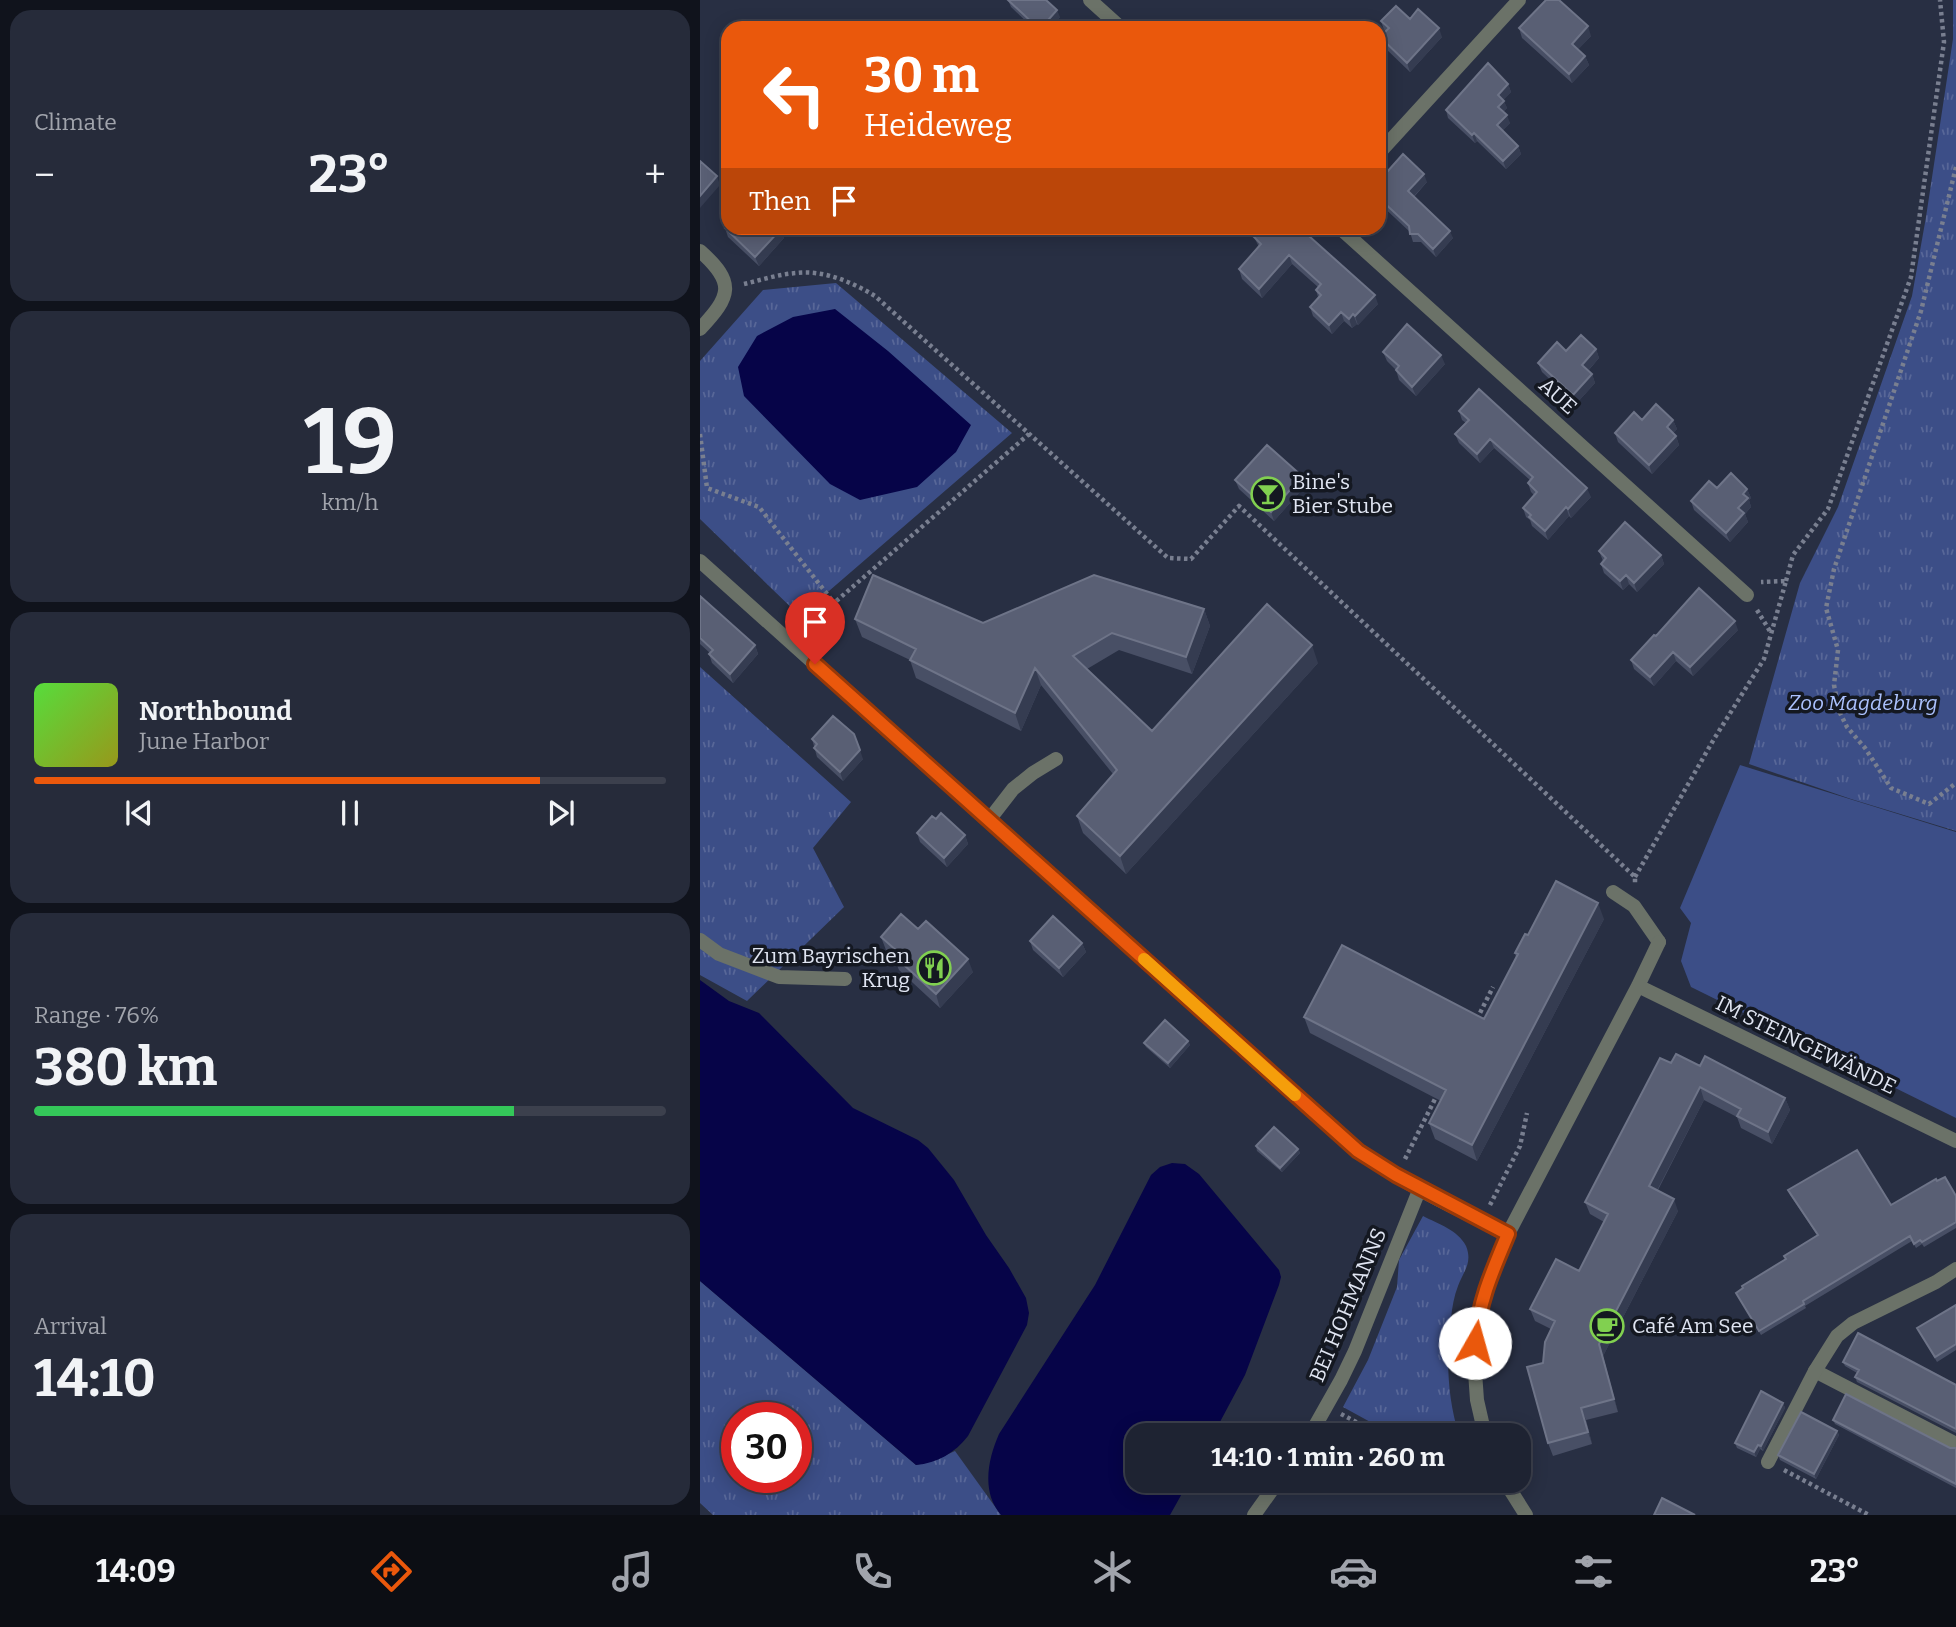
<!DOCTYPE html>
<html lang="en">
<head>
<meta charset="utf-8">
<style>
  body { margin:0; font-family:Bitter,serif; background:#262b3a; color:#f1f3f6; height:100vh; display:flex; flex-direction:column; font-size:26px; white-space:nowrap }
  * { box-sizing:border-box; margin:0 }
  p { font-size:23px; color:#a1a4ac }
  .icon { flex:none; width:38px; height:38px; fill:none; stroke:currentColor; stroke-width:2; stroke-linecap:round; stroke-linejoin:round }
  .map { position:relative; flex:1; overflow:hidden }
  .drawer { display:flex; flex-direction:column; gap:10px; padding:10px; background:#10131c; width:700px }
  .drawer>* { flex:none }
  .top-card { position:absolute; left:21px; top:21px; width:665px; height:214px; border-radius:21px; box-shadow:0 4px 18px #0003,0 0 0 2px #3c404d; background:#ea580c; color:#fff; overflow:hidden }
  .speed { position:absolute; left:21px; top:1402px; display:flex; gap:14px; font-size:35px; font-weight:700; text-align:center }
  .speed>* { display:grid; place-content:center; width:91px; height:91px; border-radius:50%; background:#1e2332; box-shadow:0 4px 18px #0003,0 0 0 2px #3c404d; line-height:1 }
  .speed .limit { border:10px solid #d22; background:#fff; color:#111 }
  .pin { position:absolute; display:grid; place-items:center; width:60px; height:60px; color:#fff; margin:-72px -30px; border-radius:50% 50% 50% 0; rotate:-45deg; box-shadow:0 0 7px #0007 }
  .pin .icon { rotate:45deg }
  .me { position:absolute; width:77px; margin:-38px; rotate:7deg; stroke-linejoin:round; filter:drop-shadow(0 0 5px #0008) }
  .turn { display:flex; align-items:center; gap:24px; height:147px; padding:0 28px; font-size:32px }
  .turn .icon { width:91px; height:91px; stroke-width:2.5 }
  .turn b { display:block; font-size:49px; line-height:60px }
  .then { display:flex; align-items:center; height:66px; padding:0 28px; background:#0003; gap:14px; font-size:26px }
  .big { font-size:52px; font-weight:700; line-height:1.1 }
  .drawer .tile { flex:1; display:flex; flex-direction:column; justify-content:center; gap:10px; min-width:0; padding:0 24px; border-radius:21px; background:#262b3a }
  .drawer .dial { align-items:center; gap:0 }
  .dial b { font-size:91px; line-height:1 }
  .song { display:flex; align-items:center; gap:21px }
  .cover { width:84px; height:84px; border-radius:10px; background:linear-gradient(135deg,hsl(110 70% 55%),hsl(60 70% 35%)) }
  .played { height:7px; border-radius:4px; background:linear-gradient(90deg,#ea580c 80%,#3c404d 80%) }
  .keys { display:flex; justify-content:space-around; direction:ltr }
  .heat { display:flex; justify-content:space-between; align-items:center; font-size:38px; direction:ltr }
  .charge { height:10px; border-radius:5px; background:linear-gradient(90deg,#34c759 76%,#3c404d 0) }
  .trip { position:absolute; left:425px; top:1423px; width:406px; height:70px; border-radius:21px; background:#1e2332; box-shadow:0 4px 18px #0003,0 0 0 2px #3c404d; font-weight:700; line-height:70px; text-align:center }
  .tabs { display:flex; height:112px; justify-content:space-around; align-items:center; background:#0c0e14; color:#a1a4ac }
  .tabs .icon { width:49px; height:49px }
  .tabs .active { color:#ea580c }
  .tabs b { font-size:32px; color:#f1f3f6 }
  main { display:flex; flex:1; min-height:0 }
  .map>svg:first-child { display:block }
  .grass { fill:url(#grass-tufts); fill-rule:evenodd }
  .garden { fill:#3c4e87 }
  .water { fill:#060448 }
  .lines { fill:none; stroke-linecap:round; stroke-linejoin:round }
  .path { stroke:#797f90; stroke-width:4.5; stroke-dasharray:3.5 3.5; stroke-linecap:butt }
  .service { stroke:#6b7268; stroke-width:14 }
  .minor { stroke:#6b7268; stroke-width:14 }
  .wall { fill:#484f65 }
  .shaded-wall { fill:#353c51 }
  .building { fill:#595f74; stroke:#6e7488; stroke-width:2 }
  .route-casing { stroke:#983908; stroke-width:18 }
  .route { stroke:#ea580c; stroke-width:12 }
  .slow { stroke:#f59e0b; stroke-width:12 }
  .labels { text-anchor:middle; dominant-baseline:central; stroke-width:7; stroke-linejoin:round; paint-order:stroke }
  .street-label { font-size:21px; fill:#e0e5f2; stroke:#141821 }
  .poi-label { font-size:21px; fill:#e0e5f2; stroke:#141821; text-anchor:start }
  .park-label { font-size:21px; font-style:italic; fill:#abc1fd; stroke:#141821 }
</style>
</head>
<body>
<main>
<section class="drawer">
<div class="tile"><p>Climate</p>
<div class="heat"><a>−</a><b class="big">23°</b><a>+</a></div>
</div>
<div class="tile dial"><b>19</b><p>km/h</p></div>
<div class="tile">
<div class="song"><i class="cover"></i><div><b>Northbound</b><p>June Harbor</p></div></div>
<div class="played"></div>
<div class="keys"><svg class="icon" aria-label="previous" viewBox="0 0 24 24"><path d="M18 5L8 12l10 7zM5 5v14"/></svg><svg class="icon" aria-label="pause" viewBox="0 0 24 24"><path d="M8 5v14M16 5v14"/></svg><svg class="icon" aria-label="next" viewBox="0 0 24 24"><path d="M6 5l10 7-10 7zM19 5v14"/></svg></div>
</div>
<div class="tile"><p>Range · 76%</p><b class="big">380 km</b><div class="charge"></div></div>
<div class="tile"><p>Arrival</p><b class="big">14:10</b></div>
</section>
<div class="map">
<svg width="1256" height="1515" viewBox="0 0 1256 1515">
  <defs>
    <pattern id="grass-tufts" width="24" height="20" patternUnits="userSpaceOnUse" patternTransform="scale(1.75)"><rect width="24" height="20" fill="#3c4e87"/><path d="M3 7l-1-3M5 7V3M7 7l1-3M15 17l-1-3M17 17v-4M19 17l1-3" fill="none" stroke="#586798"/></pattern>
  </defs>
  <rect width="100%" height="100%" fill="#282f43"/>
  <path class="grass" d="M1253,0H1256V831L1151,799L1049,764L1100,583L1138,507L1212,296L1226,217L1253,39Z
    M136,283L312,433L100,616L0,519V361L63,290Z
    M0,667L151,802L113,848L144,907L47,1001L0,975Z
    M723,1216C738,1224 758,1230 766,1246C773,1263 763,1272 758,1286C754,1296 752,1308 751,1318C746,1357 747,1397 759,1435H694L643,1407L668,1360L697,1287L699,1260Z
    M0,1281L216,1465L233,1461L255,1451L301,1515H13L0,1503ZM37,1418H96V1477H37Z"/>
  <path class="garden" d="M1040,765L1256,832V1118L991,987L981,961L991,923L980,908Z"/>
  <path class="water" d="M135,309L188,351L271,425L256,452L217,487L160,500L130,484L44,396L38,367L57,336L93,317Z
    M0,980L29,1001L59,1013L153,1108L218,1140L228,1148L254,1180L286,1235L309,1268L326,1298L329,1313L327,1325L268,1436C255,1453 237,1463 216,1465L0,1281Z
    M472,1163L485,1164L499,1174L579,1270L581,1277L579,1285L545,1375L513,1435H438V1480L489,1481L470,1515H301C281,1492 288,1459 299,1434L395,1285L451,1175L460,1167Z"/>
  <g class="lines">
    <path class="path" d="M1256,167L1221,311L1134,569L1126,608L1138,650L1134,685L1139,711L1147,727L1165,748L1191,788L1229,804L1256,783
      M44,284C61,280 79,274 97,273C124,270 152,282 175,296L468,558L491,559L539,506L935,877V884
      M0,434L7,488L59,507L134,603
      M1086,581L1093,555L1128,509L1211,277L1244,42L1240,0
      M1057,610L1071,633
      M108,632L134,603L329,434
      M935,877L1014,739L1064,659L1086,581L1061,582
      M777,1019L793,987
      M705,1159L737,1095
      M790,1205L820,1146L827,1113
      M641,1414L681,1435
      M1084,1470L1169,1515
      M766,1480L789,1492"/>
    <path class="service" d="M289,820L313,789L333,773L356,759
      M913,892L934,906L959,942
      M0,940L19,954L79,977L145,979
      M1115,1371L1256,1444
      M610,1435L641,1380L655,1351L720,1188
      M554,1515L579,1480"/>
    <path class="minor" d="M390,0L421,28
      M679,153L819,0
      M640,228L1047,595
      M0,251C36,283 31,296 0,329
      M0,561L647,1142C692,1179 755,1208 808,1234
      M938,986L1256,1141
      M785,1435L777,1400L775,1372L777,1326L785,1289L808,1234L938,986L959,942
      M1068,1462L1115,1371L1137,1336L1153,1323L1236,1282L1256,1269
      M804,1480L826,1515"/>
  </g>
  <path class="wall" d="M308,0L360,17L350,28H333L311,7Z
    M681,21L742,37L710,72L684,47L680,37L686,32L684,30Z
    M819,28L891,36L878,49L885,56L889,65L872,83L822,38Z
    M808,84L811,92L803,100L807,108L803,112L810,123L802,131L818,146L821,154L806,169L777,141L775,143L748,118L746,110Z
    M679,181L727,182L714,197L753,238L736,257L721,242H713L710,232L679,203Z
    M25,228L81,229L84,238L59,266L28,237Z
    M563,228L678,304L658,325L657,324L652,328L644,321L632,334L613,316L610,307L618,297L616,290L618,287L592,264L562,298L542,279L539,269L559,247L554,237Z
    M896,349L899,358L888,371L892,374L895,383L876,404L842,372L838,363L866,351Z
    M683,352L745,364L716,396L699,380L696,370L687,361Z
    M759,411L891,497L871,518L869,516L848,540L832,526L830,520L826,517L823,508L834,495L831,492L828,483L830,480L794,448L780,463L759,443L755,434L766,423L762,420Z
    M942,420H973L977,429L973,433L976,436L979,445L952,474L918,442L915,433Z
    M602,476L606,485L574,521L539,489L535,480Z
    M1017,488L1047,489L1051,498L1049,500L1051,507L1045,514L1048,522L1030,542L994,510L991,501Z
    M899,551L961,555L964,564L937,592L929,584L923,590L904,573L901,564L903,561Z
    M0,596L55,645L58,654L33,683L12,663L9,654L10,653L0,644Z
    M504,609L510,626L492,674L419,650L387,669L452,731L618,663L426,874L383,833L377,816L413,774L341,685L321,731L216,678L210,660L162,637L155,619L283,623Z
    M1038,630L993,676L976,661L954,686L934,669L931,660L956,636Z
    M112,739L163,759L143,781L117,757Z
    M236,819L265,835L268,844L247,867L220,842L217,833Z
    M904,919L777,1161L735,1139L729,1123L741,1101L610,1033L604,1017L784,1019L816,957L815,953L828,935Z
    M218,929L273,972L240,1008L199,970L194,958L186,950L181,937Z
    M330,941L382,943L386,952L363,977L333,950Z
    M488,1041L490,1045L470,1068L446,1047L444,1043Z
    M971,1063L1000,1066L1085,1098L1090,1110L1072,1144L1041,1128L1037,1117L1004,1100L958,1190L978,1211L903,1356L918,1412L886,1420L892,1444L853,1456L848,1443L843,1363L851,1329L835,1321L830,1309L879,1271L904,1222L890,1214L885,1202Z
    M556,1146L598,1149L600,1153L582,1172L557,1151Z
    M1237,1181L1256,1196V1228L1224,1247L1222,1244L1216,1248L1212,1241L1105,1306L1106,1308L1061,1335L1036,1293L1085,1259L1084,1256L1117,1235L1090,1195L1088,1190L1191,1205Z
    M1256,1305V1350L1237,1362L1217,1328Z
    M1143,1362L1256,1385V1433L1157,1382L1155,1377L1157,1373L1145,1366Z
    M1083,1403L1085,1408L1063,1451L1060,1449L1056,1457L1037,1448L1035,1443Z
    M1133,1420L1250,1448H1256V1488L1135,1424Z
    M1137,1431L1139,1435L1116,1479L1080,1460L1078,1455Z"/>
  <path class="shaded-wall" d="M357,10L360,17L350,28H341Z
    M888,26L891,36L875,53L872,44Z
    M739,28L742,37L710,72L707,63Z
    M885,56L889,65L872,83L869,74Z
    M808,84L811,92L801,103L798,95Z
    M804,101L807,108L801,115L798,107Z
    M807,115L810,123L800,133L797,125Z
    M774,133L777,141L775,143L772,135Z
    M818,146L821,154L806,169L803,161Z
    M724,174L727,182L711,199L708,191Z
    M17,176L20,185L0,208V196Z
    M81,229L84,238L59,266L55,257Z
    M750,231L753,238L736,257L733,249Z
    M589,255L592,264L562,298L559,289Z
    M675,295L678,304L658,325L655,316Z
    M641,312L644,321L632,334L629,325Z
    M653,314L657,324L652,328L649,319Z
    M896,349L899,358L885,374L882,365Z
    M741,355L745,364L716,396L712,387Z
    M892,374L895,383L876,404L873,395Z
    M973,420L977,429L970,437L967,427Z
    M976,436L979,445L952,474L949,465Z
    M790,439L794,448L780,463L777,454Z
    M602,476L606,485L574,521L571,512Z
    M887,488L891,497L871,518L868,509Z
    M1047,489L1051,498L1049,500L1051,507L1045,514L1048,522L1030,542L1026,533L1043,494Z
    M866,507L869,516L848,540L845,531Z
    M961,555L964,564L937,592L934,583Z
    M926,575L929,584L923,590L920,581Z
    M504,609L510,626L492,674L486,657Z
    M1035,621L1038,630L993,676L990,667Z
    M55,645L58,654L33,683L30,674Z
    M612,645L618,663L426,874L420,856Z
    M973,652L976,661L954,686L950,677Z
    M335,668L341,685L321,731L315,713Z
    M160,750L163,759L143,781L140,772Z
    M265,835L268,844L247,867L244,858Z
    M898,903L904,919L777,1161L772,1145Z
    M382,943L386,952L363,977L359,968Z
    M268,959L273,972L240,1008L236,994Z
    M488,1041L490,1045L470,1068L468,1063Z
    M1000,1087L1004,1100L953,1198L949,1186Z
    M1085,1098L1090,1110L1072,1144L1068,1132Z
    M598,1149L600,1153L582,1172L580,1168Z
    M974,1199L978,1211L903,1356L918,1412L914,1399L899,1344Z
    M1083,1403L1085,1408L1063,1451L1061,1446Z
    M881,1408L886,1420L892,1444L888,1432Z
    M1137,1431L1139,1435L1116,1479L1114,1474Z
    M1058,1445L1060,1449L1056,1457L1054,1452Z"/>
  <path class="building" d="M308,0H346L357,10L341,28H338Z
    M846,0H859L888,26L872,44L885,56L869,74L819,28Z
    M696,6L710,19L718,9L739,28L707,63L680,37L689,28L681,21Z
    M788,63L808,84L798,95L804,101L798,107L807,115L797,125L818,146L803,161L774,133L772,135L746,110Z
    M703,154L724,174L708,191L750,231L733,249L718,234H710L709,226L679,198V181Z
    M0,161L17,176L0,196Z
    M28,225V228H80L81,229L55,257L25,228Z
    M563,228H600L675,295L655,316L653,314L649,319L641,312L629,325L610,307L621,295L616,290L621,284L589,255L559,289L539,269L561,244L554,237Z
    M707,324L741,355L712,387L696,370L699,366L683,352Z
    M881,335L896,349L882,365L892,374L873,395L838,363L857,342L866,351Z
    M779,389L887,488L868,509L866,507L845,531L829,517L831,515L823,508L837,492L828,483L833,477L790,439L777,454L755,434L769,420L759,411Z
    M956,404L973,420L967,427L976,436L949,465L915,433L934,412L942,420Z
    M567,445L602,476L571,512L535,480Z
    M1031,473L1047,489L1043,494L1048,498L1038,508L1044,513L1026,533L991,501L1009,481L1017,488Z
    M925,522L961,555L934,583L926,575L920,581L901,564L906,558L899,551Z
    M173,575L283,623L394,575L504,609L486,657L412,633L373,656L452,731L567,604L612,645L420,856L377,816L417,770L335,668L315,713L210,660L216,649L155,619Z
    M999,588L1035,621L990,667L973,652L950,677L931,660L954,635L956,636Z
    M0,596L55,645L30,674L9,654L13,650L0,638Z
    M133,716L154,734L160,750L140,772L114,748L117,744L112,739Z
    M241,813L265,835L244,858L217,833L232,816L236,819Z
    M856,881L898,903L772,1145L729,1123L746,1090L604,1017L642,945L784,1019L818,954L815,953L825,934L828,935Z
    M201,914L218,929L226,921L268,959L236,994L194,956L198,952L181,937Z
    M353,916L382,943L359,968L330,941Z
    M465,1020L488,1041L468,1063L444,1043Z
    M976,1054L1000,1066L1005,1056L1085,1098L1068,1132L1037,1116L1041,1109L1000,1087L949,1186L974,1199L899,1344L914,1399L881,1408L888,1432L848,1443L827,1367L843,1363L845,1342L855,1321L830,1309L856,1259L879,1271L908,1214L885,1202L960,1058L971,1063Z
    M574,1127L598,1149L580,1168L556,1146Z
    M1157,1150L1191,1205L1236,1179L1237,1181L1245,1177L1256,1196V1222L1222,1242L1220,1240L1214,1244L1210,1236L1103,1301L1104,1304L1059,1331L1036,1293L1043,1288L1042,1286L1086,1259L1084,1256L1118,1235L1088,1190Z
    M1256,1305V1344L1235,1357L1217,1328Z
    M1158,1333L1256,1385V1429L1155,1377L1159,1370L1143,1362Z
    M1061,1391L1083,1403L1061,1446L1058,1445L1054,1452L1035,1443Z
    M1146,1394L1250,1448H1256V1484L1133,1420Z
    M1101,1412L1137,1431L1114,1474L1078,1455Z
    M962,1498L995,1515H954Z"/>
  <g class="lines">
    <defs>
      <path id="route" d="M115,664L658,1151L696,1175L808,1234C792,1272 779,1301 775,1343"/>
    </defs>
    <use href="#route" class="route-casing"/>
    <use href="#route" class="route"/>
    <path class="slow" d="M444,959L595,1095"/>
  </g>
  <defs>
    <symbol id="bar-ring" viewBox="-11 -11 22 22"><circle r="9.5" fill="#141821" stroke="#81d050" stroke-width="1.5"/><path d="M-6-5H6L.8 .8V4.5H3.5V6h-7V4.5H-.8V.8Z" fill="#81d050"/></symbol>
    <symbol id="restaurant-ring" viewBox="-11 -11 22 22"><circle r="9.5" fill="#141821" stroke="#81d050" stroke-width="1.5"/><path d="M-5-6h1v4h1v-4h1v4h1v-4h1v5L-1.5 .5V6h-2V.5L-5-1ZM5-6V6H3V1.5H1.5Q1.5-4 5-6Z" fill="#81d050"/></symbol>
    <symbol id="cafe-ring" viewBox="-11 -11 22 22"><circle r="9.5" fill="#141821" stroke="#81d050" stroke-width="1.5"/><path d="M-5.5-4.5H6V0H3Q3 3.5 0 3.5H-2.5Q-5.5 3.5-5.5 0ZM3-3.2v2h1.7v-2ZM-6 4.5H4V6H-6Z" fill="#81d050"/></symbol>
  </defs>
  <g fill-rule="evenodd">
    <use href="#bar-ring" x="549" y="475" width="38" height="38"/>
    <use href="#restaurant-ring" x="215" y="949" width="38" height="38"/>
    <use href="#cafe-ring" x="888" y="1307" width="38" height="38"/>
  </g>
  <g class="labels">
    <g class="street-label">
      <text transform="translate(858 396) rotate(42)">AUE</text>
      <text transform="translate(1106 1045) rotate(26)">IM STEINGEWÄNDE</text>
      <text transform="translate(648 1305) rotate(-67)">BEI HOHMANNS</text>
    </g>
    <g class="poi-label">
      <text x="592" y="482">Bine's<tspan x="592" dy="24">Bier Stube</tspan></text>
      <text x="210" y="956" text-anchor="end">Zum Bayrischen<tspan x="210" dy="24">Krug</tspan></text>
      <text x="932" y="1326">Café Am See</text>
    </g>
    <g class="park-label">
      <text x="1163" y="703">Zoo Magdeburg</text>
    </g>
  </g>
</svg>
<div class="speed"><div class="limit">30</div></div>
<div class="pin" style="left:115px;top:664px;background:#d93025"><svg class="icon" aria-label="arrive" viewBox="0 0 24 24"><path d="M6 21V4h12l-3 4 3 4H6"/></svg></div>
<svg class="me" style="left:775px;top:1343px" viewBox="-20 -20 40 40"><circle r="19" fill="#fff"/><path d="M0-13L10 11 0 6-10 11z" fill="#ea580c"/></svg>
<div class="trip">14:10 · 1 min · 260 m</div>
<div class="top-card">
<div class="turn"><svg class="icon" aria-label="left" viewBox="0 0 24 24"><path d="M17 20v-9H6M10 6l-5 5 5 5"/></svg><div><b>30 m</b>Heideweg</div></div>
<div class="then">Then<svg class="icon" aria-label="arrive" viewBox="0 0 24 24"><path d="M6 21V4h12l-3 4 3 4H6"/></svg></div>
</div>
</div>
</main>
<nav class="tabs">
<b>14:09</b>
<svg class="icon active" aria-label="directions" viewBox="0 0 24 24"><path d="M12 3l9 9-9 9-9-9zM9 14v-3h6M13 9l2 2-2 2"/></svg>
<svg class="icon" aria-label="music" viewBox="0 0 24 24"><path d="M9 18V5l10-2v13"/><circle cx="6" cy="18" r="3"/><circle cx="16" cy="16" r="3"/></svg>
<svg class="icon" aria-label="phone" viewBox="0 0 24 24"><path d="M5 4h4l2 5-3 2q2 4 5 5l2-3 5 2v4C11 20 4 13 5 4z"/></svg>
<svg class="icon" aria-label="climate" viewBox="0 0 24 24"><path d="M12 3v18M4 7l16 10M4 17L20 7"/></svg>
<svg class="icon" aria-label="car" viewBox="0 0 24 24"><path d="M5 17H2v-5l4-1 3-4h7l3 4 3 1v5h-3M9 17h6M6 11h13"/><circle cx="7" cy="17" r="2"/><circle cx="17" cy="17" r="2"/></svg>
<svg class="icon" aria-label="filters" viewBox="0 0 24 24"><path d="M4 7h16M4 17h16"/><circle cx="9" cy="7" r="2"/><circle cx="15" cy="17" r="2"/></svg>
<b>23°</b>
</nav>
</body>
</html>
